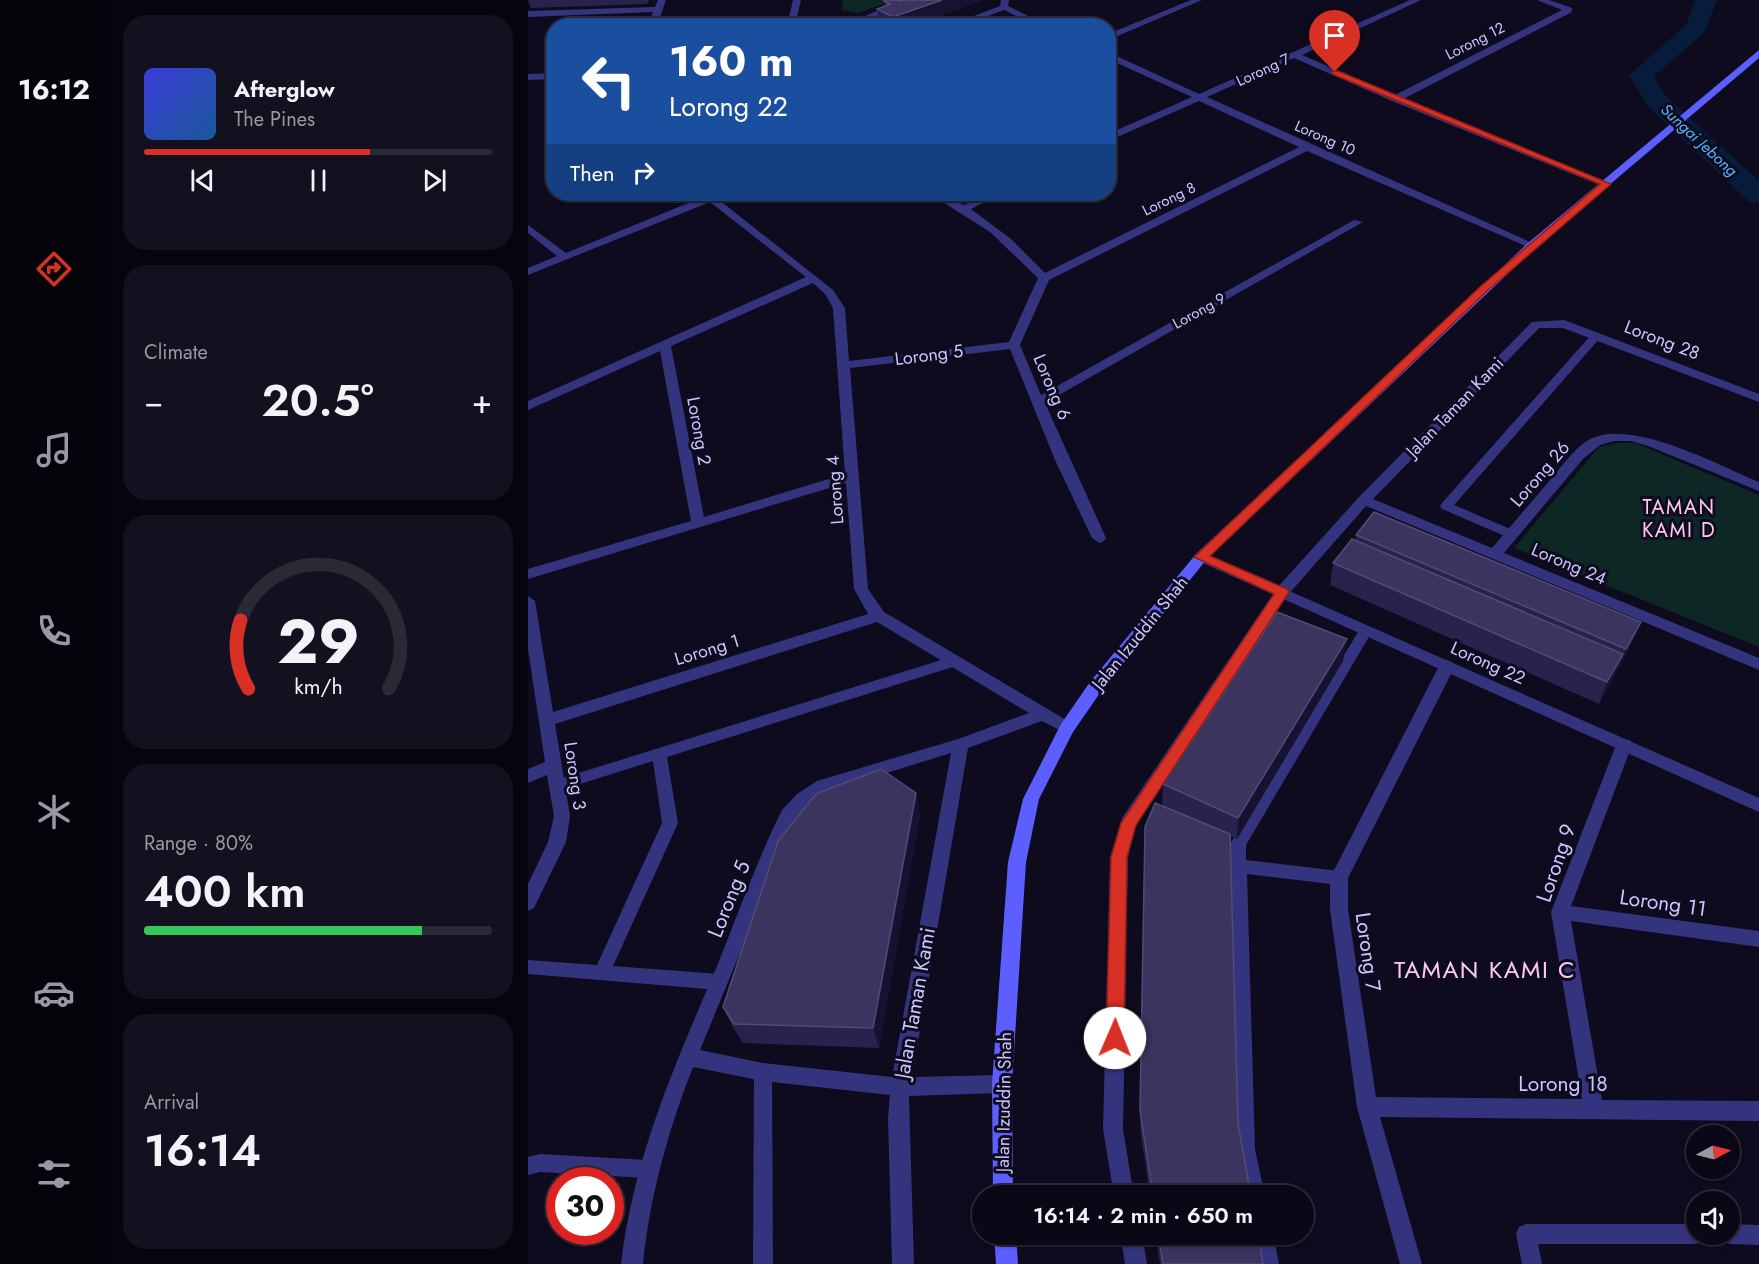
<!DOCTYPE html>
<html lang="en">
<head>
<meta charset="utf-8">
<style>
  body { margin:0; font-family:Jost,sans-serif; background:#13111f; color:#f1f3f6; height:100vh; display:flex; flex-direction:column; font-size:22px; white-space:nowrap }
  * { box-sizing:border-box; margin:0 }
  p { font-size:20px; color:#999aa1 }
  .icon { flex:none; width:33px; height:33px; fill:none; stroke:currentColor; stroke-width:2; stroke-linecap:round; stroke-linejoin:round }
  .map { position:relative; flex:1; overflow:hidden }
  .panel { display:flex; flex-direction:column; gap:15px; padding:15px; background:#06040c; width:420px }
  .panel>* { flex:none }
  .banner { position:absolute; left:18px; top:18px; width:570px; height:183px; border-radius:24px; box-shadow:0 2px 4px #0004,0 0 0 2px #2a2935; background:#1a4fa0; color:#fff; overflow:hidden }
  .needle { width:39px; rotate:83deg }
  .buttons { position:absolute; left:1158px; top:1125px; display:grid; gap:12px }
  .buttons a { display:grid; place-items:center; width:54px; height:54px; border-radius:50%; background:#0a0816; box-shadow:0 2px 4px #0004,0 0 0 2px #2a2935; font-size:30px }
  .speed { position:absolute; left:18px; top:1167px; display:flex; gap:12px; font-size:30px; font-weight:700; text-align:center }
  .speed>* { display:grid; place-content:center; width:78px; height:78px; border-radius:50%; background:#0a0816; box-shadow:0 2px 4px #0004,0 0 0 2px #2a2935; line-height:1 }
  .speed .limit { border:9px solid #d22; background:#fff; color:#111 }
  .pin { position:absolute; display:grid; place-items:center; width:51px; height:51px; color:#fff; margin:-62px -26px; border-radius:50% 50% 50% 0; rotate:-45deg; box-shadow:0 0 6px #0007 }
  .pin .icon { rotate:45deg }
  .me { position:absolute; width:66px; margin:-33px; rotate:1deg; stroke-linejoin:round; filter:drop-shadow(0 0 4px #0008) }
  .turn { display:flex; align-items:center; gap:21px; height:126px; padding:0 24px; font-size:27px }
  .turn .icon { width:78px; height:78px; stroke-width:2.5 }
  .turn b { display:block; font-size:42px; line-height:51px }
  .then { display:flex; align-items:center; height:57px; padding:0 24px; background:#0003; gap:12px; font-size:22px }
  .big { font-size:45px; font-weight:600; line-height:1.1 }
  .panel .widget { flex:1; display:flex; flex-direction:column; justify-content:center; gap:9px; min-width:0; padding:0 21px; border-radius:24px; background:#13111f }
  .panel .dial { align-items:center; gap:0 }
  .dial svg { height:156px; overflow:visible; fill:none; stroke:#2a2935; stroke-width:7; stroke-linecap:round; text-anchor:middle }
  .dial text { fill:#f1f3f6; stroke:none }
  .song { display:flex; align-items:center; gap:18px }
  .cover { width:72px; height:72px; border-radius:9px; background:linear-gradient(135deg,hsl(240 70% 55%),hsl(210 70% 35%)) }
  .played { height:6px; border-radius:3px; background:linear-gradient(90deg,#d93025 65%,#2a2935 65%) }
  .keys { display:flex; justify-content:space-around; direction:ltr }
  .heat { display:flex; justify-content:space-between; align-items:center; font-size:33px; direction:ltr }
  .charge { height:9px; border-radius:4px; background:linear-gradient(90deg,#34c759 80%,#2a2935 0) }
  .trip { position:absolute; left:444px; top:1185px; width:342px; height:60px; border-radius:30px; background:#0a0816; box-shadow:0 2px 4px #0004,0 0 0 2px #2a2935; font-weight:600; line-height:60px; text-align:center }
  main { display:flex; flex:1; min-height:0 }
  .dock { display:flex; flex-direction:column; width:108px; justify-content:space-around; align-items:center; background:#040309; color:#999aa1 }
  .dock .icon { width:42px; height:42px }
  .dock .selected { color:#d93025 }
  .dock b { font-size:27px; color:#f1f3f6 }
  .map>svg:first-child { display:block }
  .green { fill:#0d2725 }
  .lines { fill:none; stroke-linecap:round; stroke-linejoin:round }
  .river { fill:#071b3a; fill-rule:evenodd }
  .service { fill:#34337e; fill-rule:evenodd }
  .minor { fill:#34337e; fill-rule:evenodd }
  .tertiary { fill:#34337e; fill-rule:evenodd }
  .secondary { fill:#5d5eff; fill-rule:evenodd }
  .wall { fill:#29224c }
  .shaded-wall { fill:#171231 }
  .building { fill:#3b345f; stroke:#514b78; stroke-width:1.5 }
  .route { fill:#d93025; stroke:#8d1f18; stroke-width:1.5 }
  .labels { text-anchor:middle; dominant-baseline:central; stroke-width:6; stroke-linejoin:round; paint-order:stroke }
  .far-street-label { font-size:15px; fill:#cbc6ff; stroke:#0d0b1d }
  .far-water-label { font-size:16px; font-style:italic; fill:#54b5ff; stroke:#0d0b1d }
  .street-label { font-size:18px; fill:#cbc6ff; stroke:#0d0b1d }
  .neighbourhood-label { font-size:20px; letter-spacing:1.5px; fill:#ffc8ed; stroke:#0d0b1d }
  .near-street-label { font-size:21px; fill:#cbc6ff; stroke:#0d0b1d }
  .near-neighbourhood-label { font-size:24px; letter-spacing:1.5px; fill:#ffc8ed; stroke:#0d0b1d }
</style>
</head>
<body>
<main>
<nav class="dock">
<b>16:12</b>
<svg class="icon selected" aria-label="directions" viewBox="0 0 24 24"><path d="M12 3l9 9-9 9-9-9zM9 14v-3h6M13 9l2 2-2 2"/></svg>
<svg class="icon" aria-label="music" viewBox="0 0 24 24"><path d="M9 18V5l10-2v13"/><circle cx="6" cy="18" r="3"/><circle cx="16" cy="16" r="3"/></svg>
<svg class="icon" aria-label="phone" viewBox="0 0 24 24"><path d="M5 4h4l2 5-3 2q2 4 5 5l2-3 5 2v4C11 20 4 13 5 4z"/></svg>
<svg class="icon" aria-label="climate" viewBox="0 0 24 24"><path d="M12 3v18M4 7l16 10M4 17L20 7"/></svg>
<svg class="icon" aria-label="car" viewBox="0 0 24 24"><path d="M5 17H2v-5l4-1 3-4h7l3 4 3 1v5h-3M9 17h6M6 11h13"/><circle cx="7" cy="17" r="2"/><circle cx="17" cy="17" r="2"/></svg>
<svg class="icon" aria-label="filters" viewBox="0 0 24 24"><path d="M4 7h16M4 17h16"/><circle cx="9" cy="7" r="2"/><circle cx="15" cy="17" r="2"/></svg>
</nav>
<section class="panel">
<div class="widget">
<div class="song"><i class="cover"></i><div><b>Afterglow</b><p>The Pines</p></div></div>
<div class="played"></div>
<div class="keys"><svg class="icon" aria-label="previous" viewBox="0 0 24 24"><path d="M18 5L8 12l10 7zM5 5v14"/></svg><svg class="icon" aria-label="pause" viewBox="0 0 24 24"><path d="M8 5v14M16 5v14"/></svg><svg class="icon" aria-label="next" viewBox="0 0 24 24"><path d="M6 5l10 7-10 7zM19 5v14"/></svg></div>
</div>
<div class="widget"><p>Climate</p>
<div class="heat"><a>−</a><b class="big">20.5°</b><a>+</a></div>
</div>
<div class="widget dial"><svg viewBox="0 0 100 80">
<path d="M14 69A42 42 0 1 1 86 69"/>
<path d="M14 69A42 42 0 0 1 10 34" stroke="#d93025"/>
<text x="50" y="56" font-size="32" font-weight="700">29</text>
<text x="50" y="72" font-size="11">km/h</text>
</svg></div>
<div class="widget"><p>Range · 80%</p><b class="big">400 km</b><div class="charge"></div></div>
<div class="widget"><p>Arrival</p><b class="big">16:14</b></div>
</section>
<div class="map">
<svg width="1231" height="1264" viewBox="0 0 1231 1264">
  <rect width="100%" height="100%" fill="#0d0b1d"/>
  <path class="green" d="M315,0H367L330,13L314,10Z
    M1088,443H1107L1231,495V647L986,548L1071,447Z"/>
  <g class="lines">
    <path class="river" d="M1167,0H1189L1176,33L1126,76L1138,96L1231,181V204L1221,202L1120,106L1101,75L1158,25Z"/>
    <path class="service" d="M374,0H385L326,26H314Z
      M1068,333L1072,334V338L926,505L987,531L989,534L987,537H979L914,509L912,506L914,503L1064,334Z
      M838,625L845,630L718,845V860L811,871L817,873L819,878L817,883L811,885L719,874L727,1149L737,1196H719L709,1149L702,844L833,627Z
      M426,656L431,657L433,661L431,665L139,757L150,823L85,966L191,974L197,977L199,982L197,987L191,990L0,974V960L69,965L134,823L125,761L30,791L25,789L23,785L25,781Z
      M235,1064L241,1066L244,1072L245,1264H225L226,1072L229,1066Z
      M12,1154L119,1160L126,1162L128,1169L126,1176L119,1178L12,1172L0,1175V1157Z
      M998,1224H1168V1234H1177L1175,1241L1168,1244H1010L1014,1264H994L988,1234L991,1227Z
      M1202,1224L1231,1225V1245L1202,1244L1195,1241L1193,1234H1202Z
      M726,1234H745L751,1264H731Z"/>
    <path class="minor" d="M130,0H138L129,26H120L125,12L0,17V11L127,7Z
      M265,0H273L267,26H259Z
      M473,0H481L480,6L521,26H509L476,10L433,26H420L472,6Z
      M663,0H674L580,40V34Z
      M882,0H893L774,55L867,95L1034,10L1009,0H1021L1044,8V12L875,99L1083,184L1074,186L864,101L766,58L679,97L1009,245L1000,247L779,151L521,280L492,345L513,395L826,220L835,222L517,403L578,538L576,541L571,543L564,538L527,460L482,349L322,368L340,589L356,612L545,724L547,728L545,732L539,734L514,721L440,748L384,1077L474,1075L481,1077L484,1084L481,1091L474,1093L381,1096L386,1264H364L360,1118L362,1095L235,1081L165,1067C140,1131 122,1195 115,1264H93C106,1155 147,1065 189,966C210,914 229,860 254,810L269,794L289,781L430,739L501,713L349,622L27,724L42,816L38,842L6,908L0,911V884L20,842L26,816L19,775L0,783V769L17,762L0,649V596L7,601L25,712L340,614L326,589L318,483L0,579V569L163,521L132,351L0,410V401L278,277L182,202L0,275V268L29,256L0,233V225L38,253L175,197L173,194H194L190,199L305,290L317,308L321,361L481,342L510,278L462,232L402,194H414L436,205L461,194H473L443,209L483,239L517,273L771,147L671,101L580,141V134L664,97L580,59V52L671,94ZM285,283L297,294L305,308L317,474L176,517L143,346ZM423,753L364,1077L235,1063L172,1050L267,819L281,804L300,791Z
      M26,73V79L0,80V74Z
      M1036,320L1231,394V402L1035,328H1011L845,499L964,548C984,525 1004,501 1024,478C1035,465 1047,447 1062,439C1104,418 1190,465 1231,482V491L1120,446L1103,441H1086L1072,445L1055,459L976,553L1231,658V670L838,506L759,596L608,824L600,857L595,1129L606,1196H586L575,1129L582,857L594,818L749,588L831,497L1004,322Z
      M919,660L924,662L927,666L820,878V909L848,1097L1054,1099L1023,912L1088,745L1090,740H1102L1104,745L1043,906L1231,931V947L1043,921L1074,1100L1231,1101V1121L852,1117L894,1264H872L829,1107L802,909V878L911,666L914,662Z
      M592,1234H614L619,1264H597Z"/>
    <path class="tertiary" d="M673,552L1231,798V812L668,560L666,557L668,554Z"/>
    <path class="secondary" d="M1231,50V58L1008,247L678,560L574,690L545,732L511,799L498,862L484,1084L485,1196H465L464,1084L480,862L495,799L533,724L562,682L668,554L1000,243Z
      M466,1234H488L490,1264H468Z"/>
  </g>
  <path class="wall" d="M0,0H121L119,4L3,8Z
    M375,0H455L385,26H355L351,23L349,9L357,6L356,1H372Z
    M828,535L1104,644L1071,704L802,585L805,563L827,540Z
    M815,661L709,839L702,836L710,1124L723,1196H622L612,1128V1110L634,806L635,784Z
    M388,793L392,815L351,1048L215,1043L205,1027L195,1007Z
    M628,1234H730L735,1264H632Z"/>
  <path class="shaded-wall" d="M414,0H455L385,26H366L365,17Z
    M1113,622L1104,644L1089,671L1098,649Z
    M819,639L815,661L709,839L710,818Z
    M1095,654L1087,676L1071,704L1079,682Z
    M388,793L392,815L351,1048L345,1028Z"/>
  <path class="building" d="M360,0H370L372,1L375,0H414L365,17L349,9L362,4L356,1Z
    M846,512L1113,622L1098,649L828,535Z
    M824,539L1095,654L1079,682L805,563Z
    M749,612L819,639L710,818L635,784Z
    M353,769L388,793L345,1028L206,1024L195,1007L250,841L288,794Z
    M627,803L702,834L710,1124L723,1196H625L612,1110L617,827Z
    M630,1234H730L735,1264H635Z"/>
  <path class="route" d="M804,71H810L1083,184L960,290L682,556L759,589L761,592L608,825L599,857L596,1038L593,1044L587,1046L581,1044L578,1038L583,857L593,823L746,594L666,557L953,286L1072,184L804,74Z"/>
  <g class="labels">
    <g class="far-street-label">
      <text transform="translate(947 41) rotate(-27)">Lorong 12</text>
      <text transform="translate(735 70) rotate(-25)">Lorong 7</text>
      <text transform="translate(797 138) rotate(24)">Lorong 10</text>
      <text transform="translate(641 199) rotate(-26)">Lorong 8</text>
      <text transform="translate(671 311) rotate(-29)">Lorong 9</text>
    </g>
    <g class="far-water-label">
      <text transform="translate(1171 140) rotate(43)">Sungai Jebong</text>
    </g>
    <g class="street-label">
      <text transform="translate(1134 340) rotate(21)">Lorong 28</text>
      <text transform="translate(401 355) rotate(-7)">Lorong 5</text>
      <text transform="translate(524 387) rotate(67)">Lorong 6</text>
      <text transform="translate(927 407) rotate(-46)">Jalan Taman Kami</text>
      <text transform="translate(171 431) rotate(80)">Lorong 2</text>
      <text transform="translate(1012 474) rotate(-49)">Lorong 26</text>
      <text transform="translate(307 490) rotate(-94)">Lorong 4</text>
      <text transform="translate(1041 564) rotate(23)">Lorong 24</text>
      <text transform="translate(612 633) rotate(-51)">Jalan Izuddin Shah</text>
      <text transform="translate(179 650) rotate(-17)">Lorong 1</text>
      <text transform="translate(960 663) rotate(24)">Lorong 22</text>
      <text transform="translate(47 776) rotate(82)">Lorong 3</text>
      <text transform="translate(476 1102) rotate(-89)">Jalan Izuddin Shah</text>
    </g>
    <g class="neighbourhood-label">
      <text x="1151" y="507">TAMAN<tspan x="1151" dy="23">KAMI D</tspan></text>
    </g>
    <g class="near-street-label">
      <text transform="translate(1028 863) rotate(-71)">Lorong 9</text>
      <text transform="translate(201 899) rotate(-68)">Lorong 5</text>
      <text transform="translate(1135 903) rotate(8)">Lorong 11</text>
      <text transform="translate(840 952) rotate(82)">Lorong 7</text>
      <text transform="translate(387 1003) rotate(-80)">Jalan Taman Kami</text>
      <text x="1035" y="1084">Lorong 18</text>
    </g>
    <g class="near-neighbourhood-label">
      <text x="957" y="969">TAMAN KAMI C</text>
    </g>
  </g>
</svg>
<div class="buttons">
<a><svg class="needle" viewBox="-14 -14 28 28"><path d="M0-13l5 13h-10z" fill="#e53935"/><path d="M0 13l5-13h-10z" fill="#999aa1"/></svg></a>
<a><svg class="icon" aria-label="sound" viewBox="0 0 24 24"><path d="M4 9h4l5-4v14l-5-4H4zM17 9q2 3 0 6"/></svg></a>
</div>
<div class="speed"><div class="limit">30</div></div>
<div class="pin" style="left:807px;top:72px;background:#d93025"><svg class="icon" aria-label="arrive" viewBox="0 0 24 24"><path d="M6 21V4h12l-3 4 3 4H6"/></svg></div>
<svg class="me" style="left:587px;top:1038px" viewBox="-20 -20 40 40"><circle r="19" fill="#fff"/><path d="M0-13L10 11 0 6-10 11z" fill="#d93025"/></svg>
<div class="trip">16:14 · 2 min · 650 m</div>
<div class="banner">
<div class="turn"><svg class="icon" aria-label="left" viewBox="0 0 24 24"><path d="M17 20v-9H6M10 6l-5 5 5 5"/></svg><div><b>160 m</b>Lorong 22</div></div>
<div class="then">Then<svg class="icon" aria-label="right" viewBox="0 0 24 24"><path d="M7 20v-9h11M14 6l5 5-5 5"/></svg></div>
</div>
</div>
</main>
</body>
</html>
